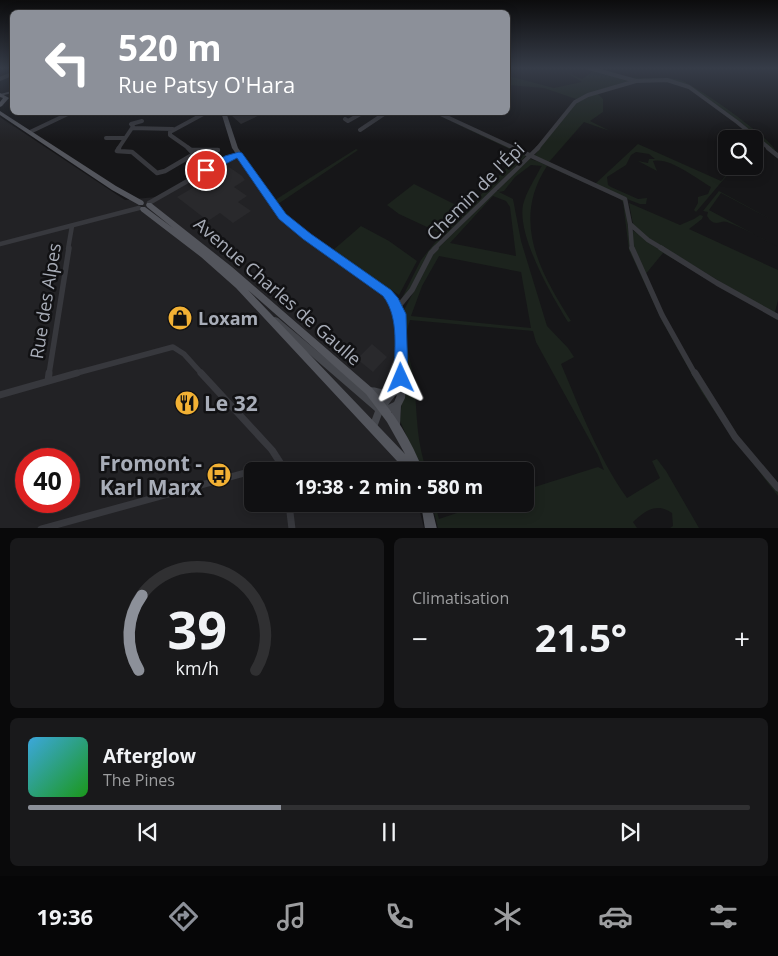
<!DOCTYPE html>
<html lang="fr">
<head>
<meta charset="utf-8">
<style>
  body { margin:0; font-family:"Open Sans",sans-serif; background:#19191b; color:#f1f3f6; height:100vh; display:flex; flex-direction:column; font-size:19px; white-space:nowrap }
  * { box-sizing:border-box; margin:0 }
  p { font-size:16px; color:#9c9d9f }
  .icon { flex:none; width:28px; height:28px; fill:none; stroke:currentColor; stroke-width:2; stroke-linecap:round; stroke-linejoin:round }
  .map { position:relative; height:528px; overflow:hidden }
  .drawer { display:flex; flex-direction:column; gap:10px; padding:10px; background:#09090a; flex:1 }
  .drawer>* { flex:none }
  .banner { position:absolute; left:10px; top:10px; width:500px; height:105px; border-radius:8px; box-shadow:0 2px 12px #0003,0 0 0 1px #303032; background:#8c9099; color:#fff; overflow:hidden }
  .buttons { position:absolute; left:718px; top:130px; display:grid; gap:10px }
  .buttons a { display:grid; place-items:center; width:45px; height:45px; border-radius:8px; background:#101012; box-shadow:0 2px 12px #0003,0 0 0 1px #303032; font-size:25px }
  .speed { position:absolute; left:15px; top:448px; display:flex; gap:10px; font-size:25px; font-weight:700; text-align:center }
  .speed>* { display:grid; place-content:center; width:65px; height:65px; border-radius:50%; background:#101012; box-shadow:0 2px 12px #0003,0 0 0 1px #303032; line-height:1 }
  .speed .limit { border:8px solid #d22; background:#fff; color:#111 }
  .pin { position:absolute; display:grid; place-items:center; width:42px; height:42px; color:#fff; margin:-21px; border:2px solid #fff; border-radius:50%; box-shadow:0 1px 5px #0007 }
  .me { position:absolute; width:55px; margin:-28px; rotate:359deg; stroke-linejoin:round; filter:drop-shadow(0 0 4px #0008) }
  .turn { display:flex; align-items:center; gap:18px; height:105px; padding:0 25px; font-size:22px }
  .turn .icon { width:65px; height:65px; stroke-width:2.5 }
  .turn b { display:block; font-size:35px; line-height:42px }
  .big { font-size:38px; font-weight:700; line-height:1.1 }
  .drawer .tile { flex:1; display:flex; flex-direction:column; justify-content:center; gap:8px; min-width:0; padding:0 18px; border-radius:8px; background:#19191b }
  .drawer .dial { align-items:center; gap:0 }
  .dial svg { height:130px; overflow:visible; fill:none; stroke:#303032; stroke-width:7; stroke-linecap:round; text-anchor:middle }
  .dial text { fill:#f1f3f6; stroke:none }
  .song { display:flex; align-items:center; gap:15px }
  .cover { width:60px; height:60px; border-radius:8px; background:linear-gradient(135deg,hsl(200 70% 55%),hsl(120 70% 35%)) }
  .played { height:5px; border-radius:2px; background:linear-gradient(90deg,#8c9099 35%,#303032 35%) }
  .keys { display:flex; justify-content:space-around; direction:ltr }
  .heat { display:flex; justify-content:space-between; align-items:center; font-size:28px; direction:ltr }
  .drawer .tiles { flex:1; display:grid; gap:10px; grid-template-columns:1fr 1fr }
  .tile:last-child { grid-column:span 2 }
  .trip { position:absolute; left:244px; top:462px; width:290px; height:50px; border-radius:8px; background:#101012; box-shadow:0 2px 12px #0003,0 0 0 1px #303032; font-weight:700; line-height:50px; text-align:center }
  .tab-bar { display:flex; height:80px; justify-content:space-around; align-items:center; background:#060607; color:#9c9d9f }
  .tab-bar .icon { width:35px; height:35px }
  .tab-bar .current { color:#8c9099 }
  .tab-bar b { font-size:22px; color:#f1f3f6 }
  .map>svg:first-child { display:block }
  .built { fill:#222225; fill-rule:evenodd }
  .green { fill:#1c231d; fill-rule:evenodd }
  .building { fill:#29292c }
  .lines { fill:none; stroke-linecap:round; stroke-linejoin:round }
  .street-far3 { stroke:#37383d; stroke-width:4 }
  .street-far2 { stroke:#37383d; stroke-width:4.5 }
  .street-far1 { stroke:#37383d; stroke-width:5.5 }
  .street { stroke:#37383d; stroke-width:7 }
  .secondary { fill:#45474d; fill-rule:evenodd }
  .primary { fill:#53555c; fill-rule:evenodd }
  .route { fill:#1a73e8; stroke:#114b97 }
  .labels { text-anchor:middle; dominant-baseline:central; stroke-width:5; stroke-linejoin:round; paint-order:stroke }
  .street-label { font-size:18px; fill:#a8adb8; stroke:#111113 }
  .poi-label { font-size:18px; font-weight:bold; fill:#a8adb8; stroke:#111113; text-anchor:start }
  .near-poi-label { font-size:21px; font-weight:bold; fill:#a8adb8; stroke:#111113; text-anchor:start }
</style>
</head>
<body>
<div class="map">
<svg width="778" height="529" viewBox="0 0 778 529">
  <rect width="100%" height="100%" fill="#161618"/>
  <path class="built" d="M0,117L125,200L156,197L229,156L241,160L271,205L284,221L309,243L388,298L397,318L394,418L410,471H252V504H418L424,528H0ZM26,459H69V501H26Z"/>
  <path class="green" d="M590,68C603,68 617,75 630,77C647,80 664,75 680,80C696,85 769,137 775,150H772L690,86L673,80L633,79Z
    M595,70L632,80L576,99L544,88L508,85L509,83L508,76L554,88L582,82L566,72L582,79Z
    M597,93L603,99V112L590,121L610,131L584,122L549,162L595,184L638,144L721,181L735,166L696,212L694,210L698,203V197L708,194L711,187C697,179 670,157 653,161L657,171L638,161L648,163L649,159H655L649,154L636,152L631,155L626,165L607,177L608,185L611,187L638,199L647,198L646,204H640L632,201L534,156L568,111L581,99Z
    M433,113L525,155L526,156L429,253L409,291L402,298L421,260L442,234L399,214L387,205L414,184L466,210L520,154Z
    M238,145L275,200L356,149L358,150L278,204L283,212L315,239L280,209Z
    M530,159L537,161L622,199L625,202L631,251L704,390L778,491V496L725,427L701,391L662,321L629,250L623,202L619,198L547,166C511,221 540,272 571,321L568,322C552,296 517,236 523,205C526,192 535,179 541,167L542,166L531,165L515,177L504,191L499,192L513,199L521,241L547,326L568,348L574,357L561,364C581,411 598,457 627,498L660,478L652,461L657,459L666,471L699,528H670L673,526L672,513C656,502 645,511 633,522L637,528H438L432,504H435L439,519L484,504H525V490L598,467L604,470L598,455L536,342L533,331L410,320C401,345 414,365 415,390C417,418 417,444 427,471H422L400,421L405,365L403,312L432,256L438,248L496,191H499L497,189ZM493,196L506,201L510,207L516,256L450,243ZM439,256L521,272L531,328L411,316L422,286Z
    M719,191L778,223L721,193L709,210L778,247C762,238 743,228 727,222C721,219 715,229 707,216L708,212L703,211Z
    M629,203L680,225L694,219L700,215L703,216L702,219L689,229L778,270V300L775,312L772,313L762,307L645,236L633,224Z
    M361,226L389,241L417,261L399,295L332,251Z
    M632,230L778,319V320L663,253L644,276L634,253Z"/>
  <path class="building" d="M241,112H257L260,115L241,124L232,116Z
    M229,167L242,176L245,180L234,187L247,196L238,202L251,211L233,223L220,213L208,221L177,197Z
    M372,344L387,357L373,372L357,359Z"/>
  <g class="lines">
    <path class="street-far3" d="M589,68L636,81L667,80L689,87L737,122L770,149
      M0,79L12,74
      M436,112L516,149
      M345,119L348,121L364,112
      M134,128L131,124L142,121
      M360,130L387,112
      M30,132L72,112
      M106,138H125
      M118,149L132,128L173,129
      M190,149L170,135V132L207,112
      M537,149L575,102L588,95L636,81"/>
    <path class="street-far2" d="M119,148L117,151L132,152L157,173L165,171L194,154
      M188,148L204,165
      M514,148L625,199L630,224L648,240L663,249
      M768,148L778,156
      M191,150H218
      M149,203L228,158L239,155
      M630,224L632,249
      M0,244L139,208
      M68,249L72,226
      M434,249L538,148"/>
    <path class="street-far1" d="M632,248L662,315L695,374
      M661,248L717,283L778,317
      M398,307L412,290L431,253L436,248
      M49,374L69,248
      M73,374L173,347L184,354L202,374"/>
    <path class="street" d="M201,373L272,450L281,464L282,471
      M695,373L735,437L778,488
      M48,381L49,373
      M0,395L77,373
      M253,471L281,464
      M289,504L292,529
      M41,529L252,471"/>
    <path class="secondary" d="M12,91V93L0,96V94Z
      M221,112H226L238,148L280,209L309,235L390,291L401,305L404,325L406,387L405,398L401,406L400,425L399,428L396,429L393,428L392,425V412L386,415L382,414L376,430L373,431L370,430L369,427L375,411L272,322L271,320L272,318L275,317L278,318L365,391L366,388C374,385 382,391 390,389L397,376L396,325L394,308L384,295L305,239L276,213L232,148ZM369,395L383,398L379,403ZM397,395L394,402L388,405L395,396Z"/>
    <path class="primary" d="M0,93L9,98L2,106L0,107V102L3,98L0,97Z
      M0,111L116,186L143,201L144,203L143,205H139L112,190L0,115Z
      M147,203H151L232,267L372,388C394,412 412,441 423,471H404L397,461L236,288L201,257L141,211L140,209L141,207H145L173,228L147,207L146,205ZM248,290L366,394L387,422L405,454Z
      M421,504H431L437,529H425Z"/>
  </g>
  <linearGradient id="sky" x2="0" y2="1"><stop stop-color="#0c0c0d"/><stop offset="0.48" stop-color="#363c48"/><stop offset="1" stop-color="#363c48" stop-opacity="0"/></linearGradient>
  <rect width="778" height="142" fill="url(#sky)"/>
  <path class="route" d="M239,152L242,153L286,214L311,234L391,290L398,298L406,314L408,378L406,383L401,385L396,383L394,378C394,352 400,318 383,296L303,239L279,219L237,158L210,172H203L202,170L225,156Z"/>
  <defs>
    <symbol id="shop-disc" viewBox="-11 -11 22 22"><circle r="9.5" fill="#f2b134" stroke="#111113"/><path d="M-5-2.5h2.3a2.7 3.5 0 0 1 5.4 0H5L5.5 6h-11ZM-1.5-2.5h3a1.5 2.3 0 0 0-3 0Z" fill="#111"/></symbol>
    <symbol id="restaurant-disc" viewBox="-11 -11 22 22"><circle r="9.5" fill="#f2b134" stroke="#111113"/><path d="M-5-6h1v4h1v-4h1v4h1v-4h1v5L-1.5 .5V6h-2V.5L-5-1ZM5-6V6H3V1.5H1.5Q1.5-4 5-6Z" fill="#111"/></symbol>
    <symbol id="bus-disc" viewBox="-11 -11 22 22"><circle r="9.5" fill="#f2b134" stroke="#111113"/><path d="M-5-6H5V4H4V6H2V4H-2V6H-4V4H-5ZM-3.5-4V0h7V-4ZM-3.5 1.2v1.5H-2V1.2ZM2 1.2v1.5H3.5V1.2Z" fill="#111"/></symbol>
  </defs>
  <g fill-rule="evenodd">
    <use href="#shop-disc" x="166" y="304" width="28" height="28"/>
    <use href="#restaurant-disc" x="173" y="389" width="28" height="28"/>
    <use href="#bus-disc" x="205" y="461" width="28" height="28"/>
  </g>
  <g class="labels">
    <g class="street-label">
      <text transform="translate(475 191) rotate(-45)">Chemin de l'Épi</text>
      <text transform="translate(278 291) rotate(41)">Avenue Charles de Gaulle</text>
      <text transform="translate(45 301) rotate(-81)">Rue des Alpes</text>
    </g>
    <g class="poi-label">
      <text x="198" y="318">Loxam</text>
    </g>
    <g class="near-poi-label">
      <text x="204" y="403">Le 32</text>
      <text x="202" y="463" text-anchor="end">Fromont -<tspan x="202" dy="24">Karl Marx</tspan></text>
    </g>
  </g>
</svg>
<div class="buttons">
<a><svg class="icon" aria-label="search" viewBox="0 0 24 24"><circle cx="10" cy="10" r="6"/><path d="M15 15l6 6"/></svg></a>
</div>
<div class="speed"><div class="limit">40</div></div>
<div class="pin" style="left:206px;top:170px;background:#d93025"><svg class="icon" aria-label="arrive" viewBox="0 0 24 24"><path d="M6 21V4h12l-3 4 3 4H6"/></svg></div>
<svg class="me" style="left:401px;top:378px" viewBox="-20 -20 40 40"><path d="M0-17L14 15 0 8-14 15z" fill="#1a73e8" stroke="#fff" stroke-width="4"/></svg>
<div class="trip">19:38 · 2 min · 580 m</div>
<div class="banner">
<div class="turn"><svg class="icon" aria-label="left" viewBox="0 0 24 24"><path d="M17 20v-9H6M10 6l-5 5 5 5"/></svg><div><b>520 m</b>Rue Patsy O'Hara</div></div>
</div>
</div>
<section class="drawer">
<div class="tiles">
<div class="tile dial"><svg viewBox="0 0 100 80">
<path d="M14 69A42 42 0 1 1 86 69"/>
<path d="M14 69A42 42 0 0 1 16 23" stroke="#8c9099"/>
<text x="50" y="56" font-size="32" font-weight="700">39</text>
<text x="50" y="72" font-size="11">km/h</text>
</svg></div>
<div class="tile"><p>Climatisation</p>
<div class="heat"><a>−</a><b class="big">21.5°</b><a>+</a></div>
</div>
<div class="tile">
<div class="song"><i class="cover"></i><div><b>Afterglow</b><p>The Pines</p></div></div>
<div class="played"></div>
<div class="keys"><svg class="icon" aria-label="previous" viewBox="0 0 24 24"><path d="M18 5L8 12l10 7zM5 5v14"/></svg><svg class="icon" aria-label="pause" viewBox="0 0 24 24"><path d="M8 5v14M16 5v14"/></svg><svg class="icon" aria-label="next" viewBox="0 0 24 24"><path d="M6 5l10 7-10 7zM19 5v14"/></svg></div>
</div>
</div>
</section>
<nav class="tab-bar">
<b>19:36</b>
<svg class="icon current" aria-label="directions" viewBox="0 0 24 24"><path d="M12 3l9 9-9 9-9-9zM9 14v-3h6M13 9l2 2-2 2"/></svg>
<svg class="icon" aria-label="music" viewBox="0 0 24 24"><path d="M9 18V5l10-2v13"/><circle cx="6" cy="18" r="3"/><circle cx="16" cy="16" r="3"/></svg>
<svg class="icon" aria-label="phone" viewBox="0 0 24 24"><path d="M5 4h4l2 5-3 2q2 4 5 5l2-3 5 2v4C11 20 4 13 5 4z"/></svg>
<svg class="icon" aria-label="climate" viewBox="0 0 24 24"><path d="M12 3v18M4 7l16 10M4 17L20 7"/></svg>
<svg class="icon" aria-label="car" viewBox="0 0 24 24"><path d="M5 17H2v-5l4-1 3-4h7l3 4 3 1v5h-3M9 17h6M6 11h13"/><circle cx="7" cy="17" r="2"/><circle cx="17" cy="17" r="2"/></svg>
<svg class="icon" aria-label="filters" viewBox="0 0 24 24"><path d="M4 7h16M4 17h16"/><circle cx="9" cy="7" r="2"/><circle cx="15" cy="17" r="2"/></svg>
</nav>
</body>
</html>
